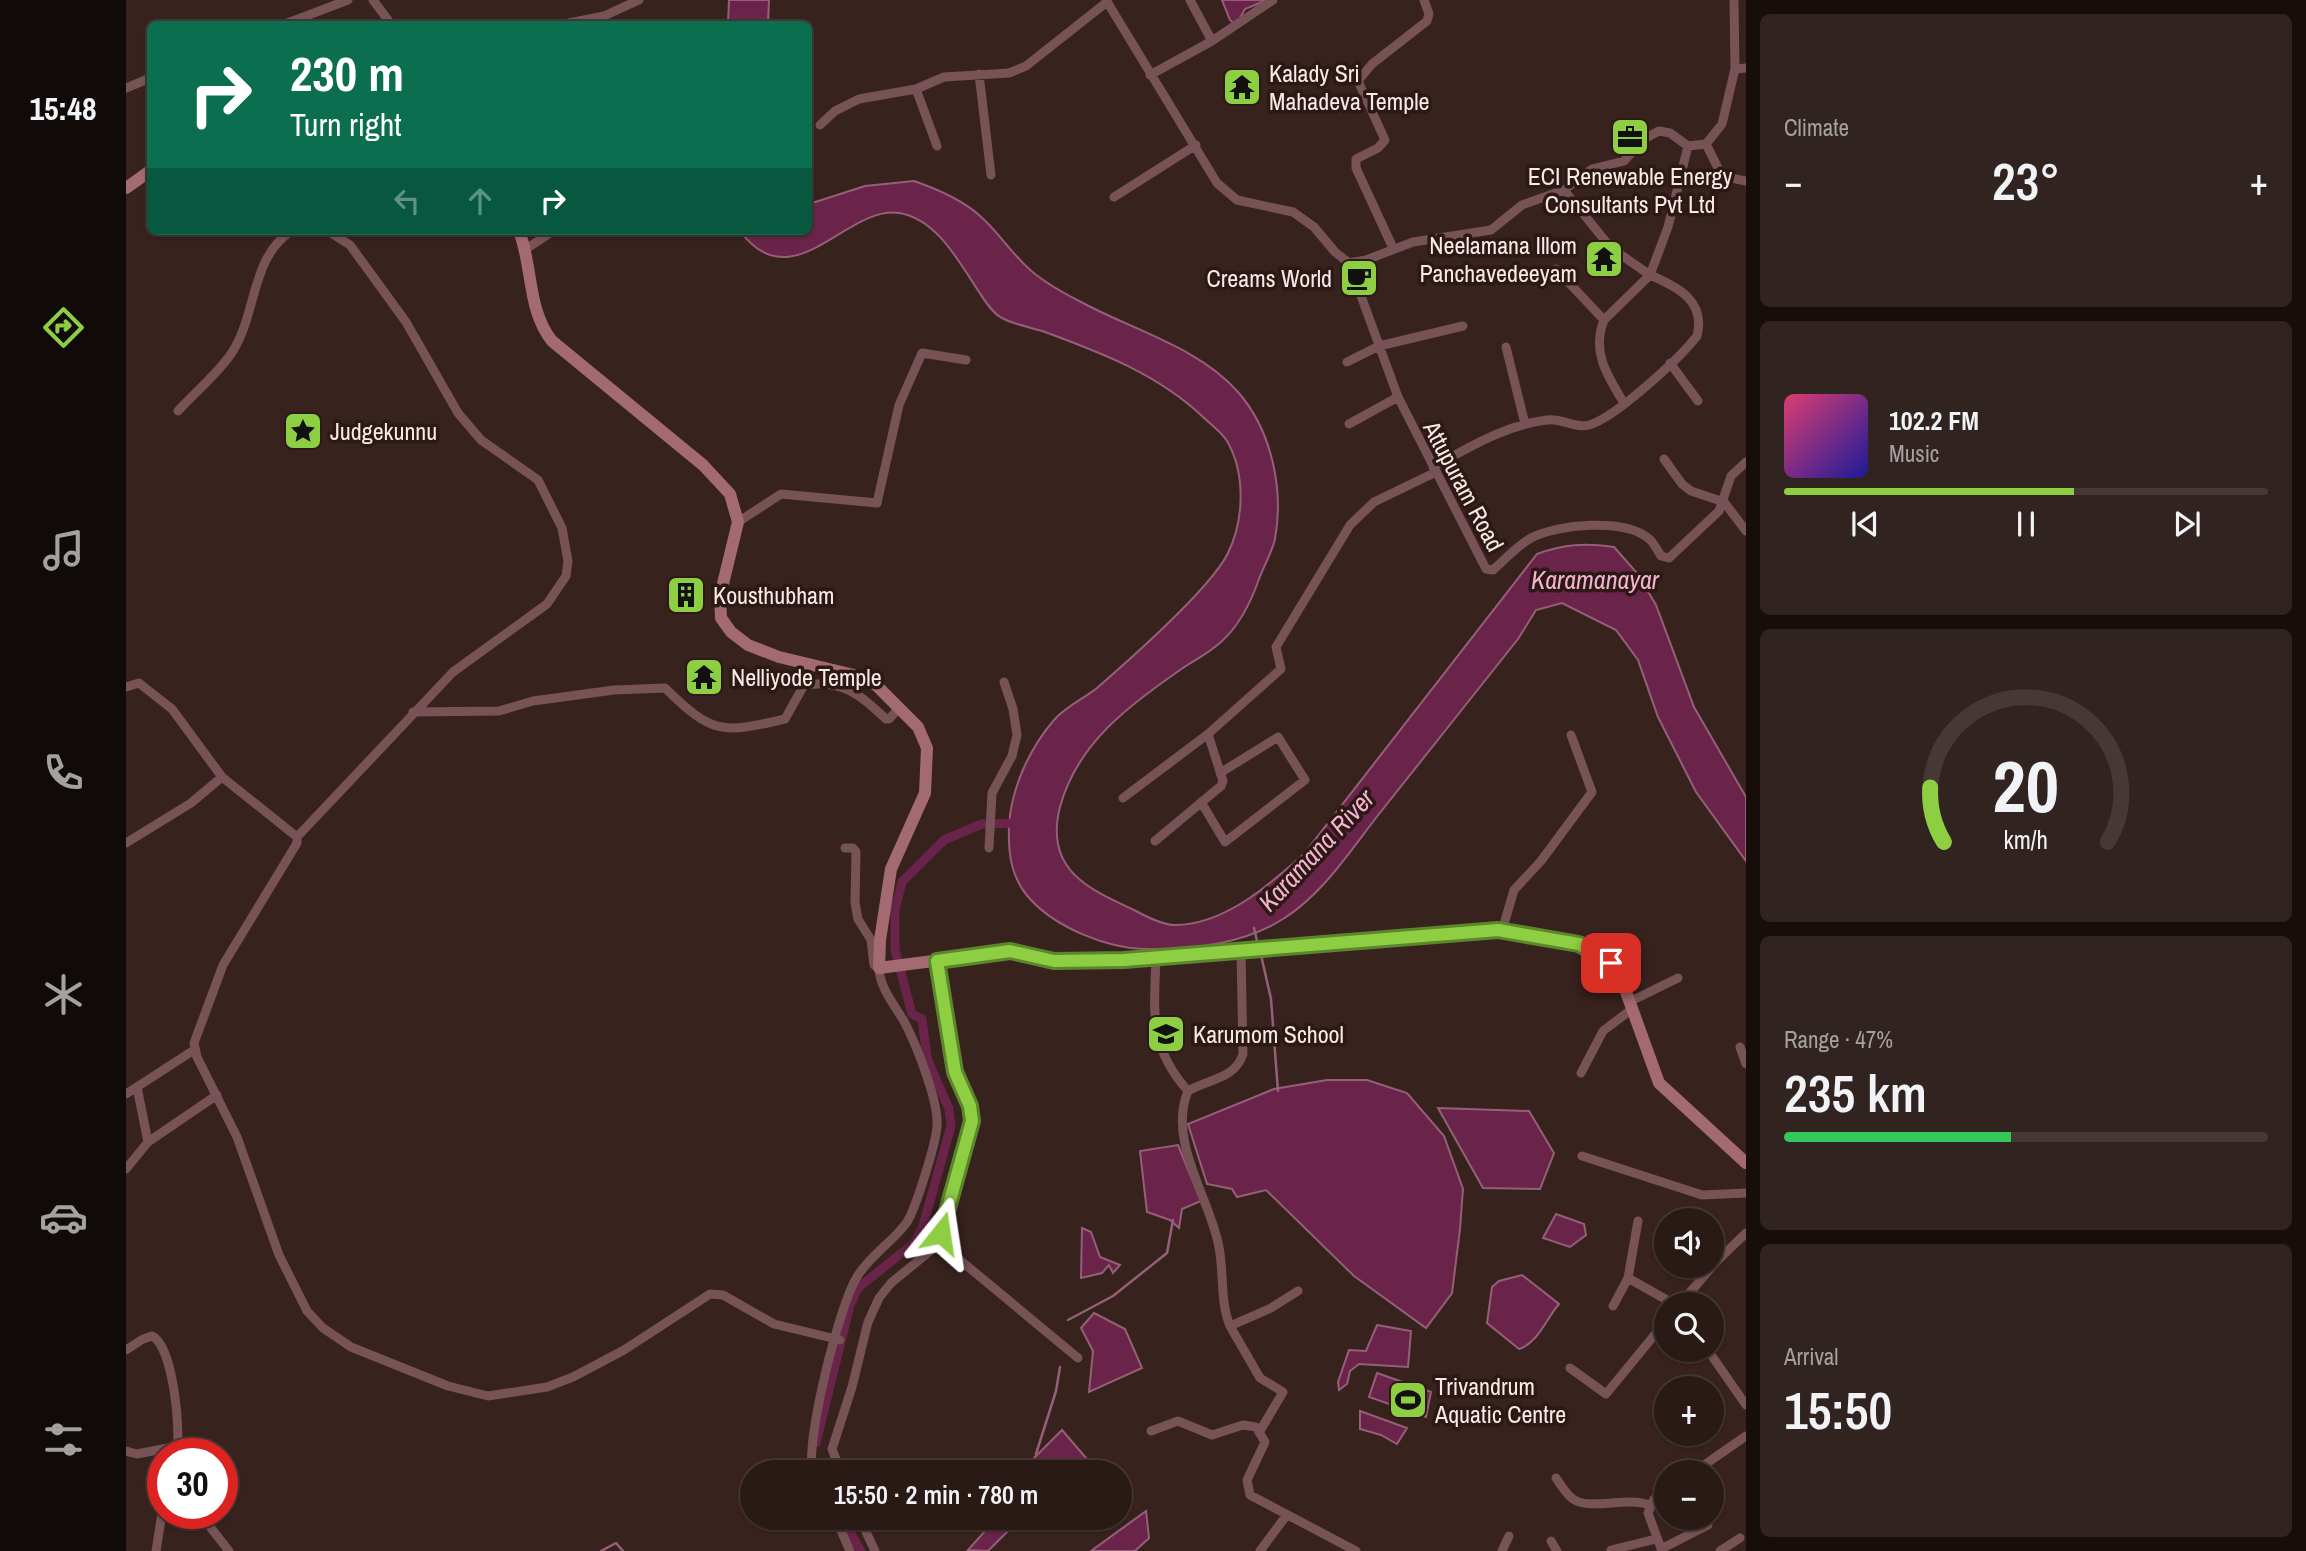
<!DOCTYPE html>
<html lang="en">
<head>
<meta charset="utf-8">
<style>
  body { margin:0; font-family:"Archivo Narrow",sans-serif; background:#31231f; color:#f1f3f6; height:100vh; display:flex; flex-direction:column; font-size:26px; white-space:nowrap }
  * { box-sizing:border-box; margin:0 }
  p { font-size:23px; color:#a5a1a1 }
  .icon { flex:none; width:38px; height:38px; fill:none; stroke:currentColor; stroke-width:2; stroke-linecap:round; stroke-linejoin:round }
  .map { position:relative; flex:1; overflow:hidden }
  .panel { display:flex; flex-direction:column; gap:14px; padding:14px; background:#170e0c; width:560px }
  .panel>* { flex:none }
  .guide { position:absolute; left:21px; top:21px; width:665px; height:214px; border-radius:10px; box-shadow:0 2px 5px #0004,0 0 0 2px #453835; background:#0b6e4f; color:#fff; overflow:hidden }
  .buttons { position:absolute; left:1528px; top:1208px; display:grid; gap:14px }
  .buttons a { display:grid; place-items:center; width:70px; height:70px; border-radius:50%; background:#291a16; box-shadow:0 2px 5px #0004,0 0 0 2px #453835; font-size:35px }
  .speed { position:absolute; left:21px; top:1438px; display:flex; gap:14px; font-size:35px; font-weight:700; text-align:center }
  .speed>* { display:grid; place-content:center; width:91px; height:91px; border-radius:50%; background:#291a16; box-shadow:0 2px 5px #0004,0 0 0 2px #453835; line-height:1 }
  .speed .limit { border:10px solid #d22; background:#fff; color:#111 }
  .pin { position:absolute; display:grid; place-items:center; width:60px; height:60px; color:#fff; margin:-30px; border-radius:14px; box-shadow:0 4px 10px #0006 }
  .me { position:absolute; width:77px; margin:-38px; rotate:15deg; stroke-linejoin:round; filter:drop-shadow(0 0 5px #0008) }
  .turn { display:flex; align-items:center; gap:24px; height:147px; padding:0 28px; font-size:32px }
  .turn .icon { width:91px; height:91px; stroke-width:2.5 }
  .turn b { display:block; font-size:49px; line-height:60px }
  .lanes { display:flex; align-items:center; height:66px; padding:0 28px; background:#0003; justify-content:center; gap:35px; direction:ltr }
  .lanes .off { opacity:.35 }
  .big { font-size:52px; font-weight:600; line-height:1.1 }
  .panel .widget { flex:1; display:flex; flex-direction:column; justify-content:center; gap:10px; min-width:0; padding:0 24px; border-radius:10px; background:#31231f }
  .panel .dial { align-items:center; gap:0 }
  .dial svg { height:182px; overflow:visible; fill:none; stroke:#453835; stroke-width:7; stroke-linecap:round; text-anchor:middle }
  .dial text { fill:#f1f3f6; stroke:none }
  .song { display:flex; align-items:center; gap:21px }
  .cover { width:84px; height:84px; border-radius:10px; background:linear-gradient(135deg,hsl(340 70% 55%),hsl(240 70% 35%)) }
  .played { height:7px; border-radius:4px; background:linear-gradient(90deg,#8ece43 60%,#453835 60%) }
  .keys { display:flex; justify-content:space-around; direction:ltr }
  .heat { display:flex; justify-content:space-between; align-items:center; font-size:38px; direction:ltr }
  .charge { height:10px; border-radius:5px; background:linear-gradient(90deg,#34c759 47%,#453835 0) }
  .trip { position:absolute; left:614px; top:1460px; width:392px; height:70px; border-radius:35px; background:#291a16; box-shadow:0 2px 5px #0004,0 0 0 2px #453835; font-weight:600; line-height:70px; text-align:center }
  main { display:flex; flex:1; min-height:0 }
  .dock { display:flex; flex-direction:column; width:126px; justify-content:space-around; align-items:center; background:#100a09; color:#a5a1a1 }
  .dock .icon { width:49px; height:49px }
  .dock .on { color:#8ece43 }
  .dock b { font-size:32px; color:#f1f3f6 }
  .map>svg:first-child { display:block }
  .water { fill:#6a2449; stroke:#955f78; stroke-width:2 }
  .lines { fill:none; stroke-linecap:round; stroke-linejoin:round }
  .stream { stroke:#955f78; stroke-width:2.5 }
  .canal { stroke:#6a2449; stroke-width:9 }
  .street { stroke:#775357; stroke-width:9 }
  .secondary { stroke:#a36a72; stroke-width:12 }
  .route-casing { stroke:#5c862c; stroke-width:18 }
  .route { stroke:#8ece43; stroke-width:12 }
  .labels { text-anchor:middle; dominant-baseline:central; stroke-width:7; stroke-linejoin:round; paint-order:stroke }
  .poi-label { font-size:24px; fill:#f9eae7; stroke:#2c1815; text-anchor:start }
  .street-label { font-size:24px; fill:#f9eae7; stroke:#2c1815 }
  .water-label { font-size:26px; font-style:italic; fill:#f4b3d0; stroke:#2c1815 }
</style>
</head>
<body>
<main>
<nav class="dock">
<b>15:48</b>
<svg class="icon on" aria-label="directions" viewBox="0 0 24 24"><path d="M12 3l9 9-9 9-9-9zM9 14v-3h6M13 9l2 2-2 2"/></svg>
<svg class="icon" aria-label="music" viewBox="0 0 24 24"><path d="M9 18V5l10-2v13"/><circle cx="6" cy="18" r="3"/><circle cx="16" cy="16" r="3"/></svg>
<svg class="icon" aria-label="phone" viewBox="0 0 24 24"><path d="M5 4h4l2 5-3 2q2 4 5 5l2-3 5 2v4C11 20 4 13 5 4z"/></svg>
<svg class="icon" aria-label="climate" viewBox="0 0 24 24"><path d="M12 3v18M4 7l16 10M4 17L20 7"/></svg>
<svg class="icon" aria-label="car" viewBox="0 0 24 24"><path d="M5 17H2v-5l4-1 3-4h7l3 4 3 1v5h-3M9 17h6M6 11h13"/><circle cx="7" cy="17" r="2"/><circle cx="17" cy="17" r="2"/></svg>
<svg class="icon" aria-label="filters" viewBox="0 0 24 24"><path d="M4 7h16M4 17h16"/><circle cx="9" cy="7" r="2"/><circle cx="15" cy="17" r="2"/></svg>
</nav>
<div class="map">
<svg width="1620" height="1551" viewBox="0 0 1620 1551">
  <rect width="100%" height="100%" fill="#37221e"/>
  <path class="water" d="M603,0H643L642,24H602Z
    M1096,0H1141L1119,9L1110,25L1104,20Z
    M788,181C811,189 835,199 853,215C874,233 888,258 909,274C923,285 941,295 957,303C1007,330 1074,348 1112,392C1146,431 1158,490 1149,539C1146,552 1138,566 1133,579C1125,602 1113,626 1095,642C1083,653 1067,661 1054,670C1002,706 951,744 934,807C918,869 962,889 1008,910C1019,916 1037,925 1049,925C1098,925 1143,885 1177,855L1411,554C1438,544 1459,543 1488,547L1511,573L1530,605L1568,707L1620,797V861L1570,792L1532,717L1512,660L1490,630L1436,603L1410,610L1392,639C1346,697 1299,756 1253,814C1224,851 1197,894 1157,919C1117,944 1064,950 1018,949C981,948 931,928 905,900C885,879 882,854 883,826C885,789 903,749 928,720C939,707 957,699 971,688C1002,661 1085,588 1102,553C1118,520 1120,474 1101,441C1096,432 1083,423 1076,416C1031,374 976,353 919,332C905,327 889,325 876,318C867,314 859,301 853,292C833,262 811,219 773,213C720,205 667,302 614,231H682L683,204L739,186Z
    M1201,1080H1241L1281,1093L1318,1136L1337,1189L1334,1229L1326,1293L1300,1328L1228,1276L1140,1190L1111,1197L1106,1189L1081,1184L1062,1124L1148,1089Z
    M1312,1108L1403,1111L1428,1153L1414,1189L1357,1188Z
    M1052,1145L1075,1201L1056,1209L1053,1228L1044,1220L1021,1212L1014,1151Z
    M1430,1214L1458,1224L1460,1235L1444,1247L1417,1238Z
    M956,1228L965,1232L974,1257L994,1265L987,1273L983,1265L976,1273L955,1278Z
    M1396,1275L1433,1304C1420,1319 1412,1343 1393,1349L1361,1323L1366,1287L1373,1281Z
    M968,1313L999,1329L1016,1368L963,1392L967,1351L955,1328Z
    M1251,1325L1285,1331L1282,1367L1233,1364L1224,1371L1221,1384L1213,1390L1212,1382L1223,1350L1240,1351Z
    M1251,1373L1305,1392L1300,1417L1243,1397Z
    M1234,1411L1281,1428L1271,1444L1255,1435L1234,1429Z
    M936,1430L967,1466L957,1472H894Z
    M1020,1511L1023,1538L1009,1551H965Z
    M859,1517H896L862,1551L842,1550L860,1530Z"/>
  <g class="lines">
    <path class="stream" d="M1128,928L1132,945
      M1135,955L1145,999L1152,1091
      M942,1320L987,1296L1041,1253L1047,1220
      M910,1454L930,1391L934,1367
      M475,1551L490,1543L497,1551"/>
    <path class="canal" d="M690,1443L724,1305L732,1288L788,1243L797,1226L825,1126L823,1109L801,1058L796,1019L786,1014L769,950V910L776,882L818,840L856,824L893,823
      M715,1517L735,1551"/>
    <path class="street" d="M247,0L265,24
      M980,0L1091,183L1111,200L1167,212L1188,227L1209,252L1223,263L1240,260L1287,242L1365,230L1396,205L1438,190L1466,169L1498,161L1518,139L1533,131L1544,133L1562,146L1580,144L1596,124L1609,69L1620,68
      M1064,0L1086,41
      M1608,0L1609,69
      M159,24L222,0
      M438,24L478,16L513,0
      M853,74L865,175
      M1024,75L1086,41L1147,0
      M0,88L24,78
      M790,89L811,146
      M694,125L709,111L733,99L790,89L818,77L883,73L900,66L981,2
      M1580,144L1596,176L1620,181
      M1438,190L1485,248L1524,275L1542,227L1562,146
      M988,197L1070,145
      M1267,248L1230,168V159L1252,148L1259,140L1232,81L1246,64L1301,21L1303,14L1298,0
      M400,249L427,231
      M1223,263L1272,397L1360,569L1367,570C1380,559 1389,547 1405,538C1431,524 1498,518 1522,538C1528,542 1531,550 1535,556L1543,558L1593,511L1605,476L1620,462
      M1478,320C1465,352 1482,377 1498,403
      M1380,347L1399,424
      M1221,362L1253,346L1337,326
      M1544,363L1572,401
      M52,411C69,392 93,373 107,351C131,312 125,258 165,231
      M1223,424L1272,397
      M1538,459L1556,484L1565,491L1598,502L1620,531
      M1307,467C1344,447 1379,425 1421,420C1436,418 1450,429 1463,425C1489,418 1554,358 1571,336C1580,301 1552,287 1524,275L1478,320L1430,269
      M612,522L655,494L751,503L773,405L796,353L840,360
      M0,687L13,683L46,709L96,777L171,837V843L97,965L68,1043L71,1057L111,1137L153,1255L181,1311L197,1328L225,1347L322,1386L362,1396L421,1387L447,1377L498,1350L584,1294L597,1295L648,1324L714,1340
      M287,712L373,711L407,701L488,690L539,688C586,734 595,734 659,719L678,685C717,680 732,693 760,719H763L774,707
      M997,798L1082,734
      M1075,802L1099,842L1179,780L1152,737L1094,773
      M171,837L327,672L421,604L440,576L442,561L436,528L412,480L355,440L332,413L280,322L224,245L202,231
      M1029,841L1095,786L1097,781L1082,734L1155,669L1150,647L1224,525L1248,502L1310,472
      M0,843L65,803L96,777
      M863,848L866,793L886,756L891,735L887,709L878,682
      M1376,931L1388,890L1415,861L1466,792L1445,735
      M1115,951L1117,1054C1109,1079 1083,1079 1062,1091C1041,1141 1084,1198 1093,1247C1098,1273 1094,1302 1104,1326L1145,1308L1172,1291
      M1030,958C1028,1014 1023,1047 1062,1091
      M1503,1002L1552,978
      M1614,1047L1620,1064
      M1455,1073L1477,1031L1506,1009
      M11,1087L22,1142
      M0,1094L68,1050
      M1456,1156L1576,1195L1620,1193
      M0,1169L22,1142L91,1095
      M811,1241L952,1358
      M1502,1278L1512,1221
      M1554,1304L1590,1262L1620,1233
      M1487,1306L1502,1278L1548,1304
      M1104,1326L1134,1378L1157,1392L1134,1431
      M1581,1349L1620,1405
      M0,1350L17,1339L26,1336C47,1345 56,1434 50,1454
      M1444,1368L1480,1394L1540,1321
      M1025,1431L1052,1421L1086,1435L1117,1425L1130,1427L1139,1442L1121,1480L1124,1495L1230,1551
      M0,1451L11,1454L52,1446
      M687,1472C678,1444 714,1303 731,1277C743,1256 767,1242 781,1222C790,1208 810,1143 811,1126C813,1102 791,1047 780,1025C770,1006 754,990 753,968L748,965L745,940L732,919L729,903L730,852L727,848H719
      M715,1472L706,1449L726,1387L742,1322L753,1298L765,1283L809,1247L846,1121L844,1106L829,1072L811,961
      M1568,1472L1620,1436
      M1430,1478C1435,1485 1440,1494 1447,1499C1463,1511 1502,1496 1523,1505
      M74,1514L103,1551
      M709,1517L724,1551
      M733,1517L749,1551
      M1425,1541L1431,1551
      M1535,1549L1582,1525
      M1485,1550L1530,1539
      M30,1551L37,1507
      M1134,1551L1160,1516
      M1376,1551L1383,1536
      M1536,1551L1522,1513L1528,1499L1540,1490
      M1594,1551L1614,1538"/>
    <path class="secondary" d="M0,188L24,171
      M393,231C407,266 401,310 426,341L577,465L604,494L612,522L594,596L595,618L605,632L622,645L653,657L728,675L750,685L792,727L801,748L799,793L765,869L754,940L753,968L884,951L928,961L998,960L1372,930L1453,944L1485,963L1499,989L1533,1083L1620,1163"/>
  </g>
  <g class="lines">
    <defs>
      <path id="route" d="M815,1233L846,1121L844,1106L829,1072L811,961L884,951L928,961L998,960L1372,930L1453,944L1485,963"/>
    </defs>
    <use href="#route" class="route-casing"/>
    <use href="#route" class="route"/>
  </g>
  <defs>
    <symbol id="temple-square" viewBox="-11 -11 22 22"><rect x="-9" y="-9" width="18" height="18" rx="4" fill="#8ece43" stroke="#2c1815"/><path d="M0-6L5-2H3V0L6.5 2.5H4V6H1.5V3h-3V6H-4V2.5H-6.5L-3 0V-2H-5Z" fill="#111"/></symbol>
    <symbol id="office-square" viewBox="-11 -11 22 22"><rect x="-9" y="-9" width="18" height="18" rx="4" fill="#8ece43" stroke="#2c1815"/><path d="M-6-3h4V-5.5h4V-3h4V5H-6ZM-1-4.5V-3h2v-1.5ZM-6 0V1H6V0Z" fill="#111"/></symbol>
    <symbol id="cafe-square" viewBox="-11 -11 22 22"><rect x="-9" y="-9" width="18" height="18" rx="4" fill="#8ece43" stroke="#2c1815"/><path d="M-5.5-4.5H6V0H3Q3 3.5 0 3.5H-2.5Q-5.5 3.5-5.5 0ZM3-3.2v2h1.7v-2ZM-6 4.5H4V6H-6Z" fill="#111"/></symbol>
    <symbol id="sight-square" viewBox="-11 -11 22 22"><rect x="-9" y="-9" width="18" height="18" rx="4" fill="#8ece43" stroke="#2c1815"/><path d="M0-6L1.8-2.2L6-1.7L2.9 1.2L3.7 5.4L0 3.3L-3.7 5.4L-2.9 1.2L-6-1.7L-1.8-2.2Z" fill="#111"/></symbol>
    <symbol id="building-square" viewBox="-11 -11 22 22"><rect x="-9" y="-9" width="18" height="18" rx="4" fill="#8ece43" stroke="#2c1815"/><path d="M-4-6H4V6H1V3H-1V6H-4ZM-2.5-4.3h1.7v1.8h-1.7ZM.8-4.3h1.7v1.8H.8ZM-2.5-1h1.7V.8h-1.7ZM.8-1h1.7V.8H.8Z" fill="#111"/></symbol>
    <symbol id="school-square" viewBox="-11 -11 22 22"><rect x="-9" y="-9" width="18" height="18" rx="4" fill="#8ece43" stroke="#2c1815"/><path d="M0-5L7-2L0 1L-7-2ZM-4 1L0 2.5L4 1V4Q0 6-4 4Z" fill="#111"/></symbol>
    <symbol id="stadium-square" viewBox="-11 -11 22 22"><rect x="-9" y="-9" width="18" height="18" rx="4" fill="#8ece43" stroke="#2c1815"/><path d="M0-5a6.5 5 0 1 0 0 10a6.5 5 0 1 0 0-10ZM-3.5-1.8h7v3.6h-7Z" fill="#111"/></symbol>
  </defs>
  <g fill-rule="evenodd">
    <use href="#temple-square" x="1094" y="65" width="44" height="44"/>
    <use href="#office-square" x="1482" y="115" width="44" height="44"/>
    <use href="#temple-square" x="1456" y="237" width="44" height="44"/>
    <use href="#cafe-square" x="1211" y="256" width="44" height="44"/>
    <use href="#sight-square" x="155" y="409" width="44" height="44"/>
    <use href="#building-square" x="538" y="573" width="44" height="44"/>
    <use href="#temple-square" x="556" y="655" width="44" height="44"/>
    <use href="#school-square" x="1018" y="1012" width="44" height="44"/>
    <use href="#stadium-square" x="1260" y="1378" width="44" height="44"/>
  </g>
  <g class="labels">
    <g class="poi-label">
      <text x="1143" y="73">Kalady Sri<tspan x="1143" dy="28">Mahadeva Temple</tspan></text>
      <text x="1504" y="176" text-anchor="middle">ECI Renewable Energy<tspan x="1504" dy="28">Consultants Pvt Ltd</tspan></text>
      <text x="1451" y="245" text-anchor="end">Neelamana Illom<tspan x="1451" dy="28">Panchavedeeyam</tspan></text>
      <text x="1206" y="278" text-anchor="end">Creams World</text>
      <text x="204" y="431">Judgekunnu</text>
      <text x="587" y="595">Kousthubham</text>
      <text x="605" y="677">Nelliyode Temple</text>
      <text x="1067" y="1034">Karumom School</text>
      <text x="1309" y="1386">Trivandrum<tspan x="1309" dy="28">Aquatic Centre</tspan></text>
    </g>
    <g class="street-label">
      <text transform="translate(1338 486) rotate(62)">Attupuram Road</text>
    </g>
    <g class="water-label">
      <text x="1469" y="579">Karamanayar</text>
      <text transform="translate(1190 850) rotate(-47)">Karamana River</text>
    </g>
  </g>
</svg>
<div class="buttons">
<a><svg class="icon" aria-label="sound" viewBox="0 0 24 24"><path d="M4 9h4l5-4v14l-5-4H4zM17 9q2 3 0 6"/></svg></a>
<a><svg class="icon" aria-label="search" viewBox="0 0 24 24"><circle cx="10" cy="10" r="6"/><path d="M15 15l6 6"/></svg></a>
<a>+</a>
<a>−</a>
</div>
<div class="speed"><div class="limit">30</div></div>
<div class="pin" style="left:1485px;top:963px;background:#d93025"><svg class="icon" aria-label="arrive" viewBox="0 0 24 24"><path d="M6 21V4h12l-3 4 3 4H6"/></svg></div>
<svg class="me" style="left:815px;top:1233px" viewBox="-20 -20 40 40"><path d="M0-17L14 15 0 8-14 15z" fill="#8ece43" stroke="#fff" stroke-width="4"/></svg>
<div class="trip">15:50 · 2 min · 780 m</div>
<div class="guide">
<div class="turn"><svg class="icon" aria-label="right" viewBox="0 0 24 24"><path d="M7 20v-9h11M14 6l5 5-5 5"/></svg><div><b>230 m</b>Turn right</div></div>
<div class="lanes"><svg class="icon off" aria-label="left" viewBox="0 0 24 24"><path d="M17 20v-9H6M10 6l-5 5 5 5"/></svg><svg class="icon off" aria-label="ahead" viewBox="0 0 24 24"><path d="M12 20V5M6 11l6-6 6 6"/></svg><svg class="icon" aria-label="right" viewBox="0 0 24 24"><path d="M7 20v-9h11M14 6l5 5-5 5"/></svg></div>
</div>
</div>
<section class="panel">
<div class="widget"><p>Climate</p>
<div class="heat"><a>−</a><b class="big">23°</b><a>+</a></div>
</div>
<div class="widget">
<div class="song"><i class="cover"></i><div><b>102.2 FM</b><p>Music</p></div></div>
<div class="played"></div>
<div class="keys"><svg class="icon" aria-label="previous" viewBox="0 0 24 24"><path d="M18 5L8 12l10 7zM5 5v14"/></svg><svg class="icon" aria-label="pause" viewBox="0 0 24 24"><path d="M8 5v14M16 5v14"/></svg><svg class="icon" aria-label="next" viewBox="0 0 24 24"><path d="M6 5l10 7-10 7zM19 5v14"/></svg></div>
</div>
<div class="widget dial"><svg viewBox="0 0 100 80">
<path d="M14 69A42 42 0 1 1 86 69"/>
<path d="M14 69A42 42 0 0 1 8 45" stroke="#8ece43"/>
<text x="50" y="56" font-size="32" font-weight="700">20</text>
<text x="50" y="72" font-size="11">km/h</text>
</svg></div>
<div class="widget"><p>Range · 47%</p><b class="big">235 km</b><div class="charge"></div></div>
<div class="widget"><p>Arrival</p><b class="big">15:50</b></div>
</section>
</main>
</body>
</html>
